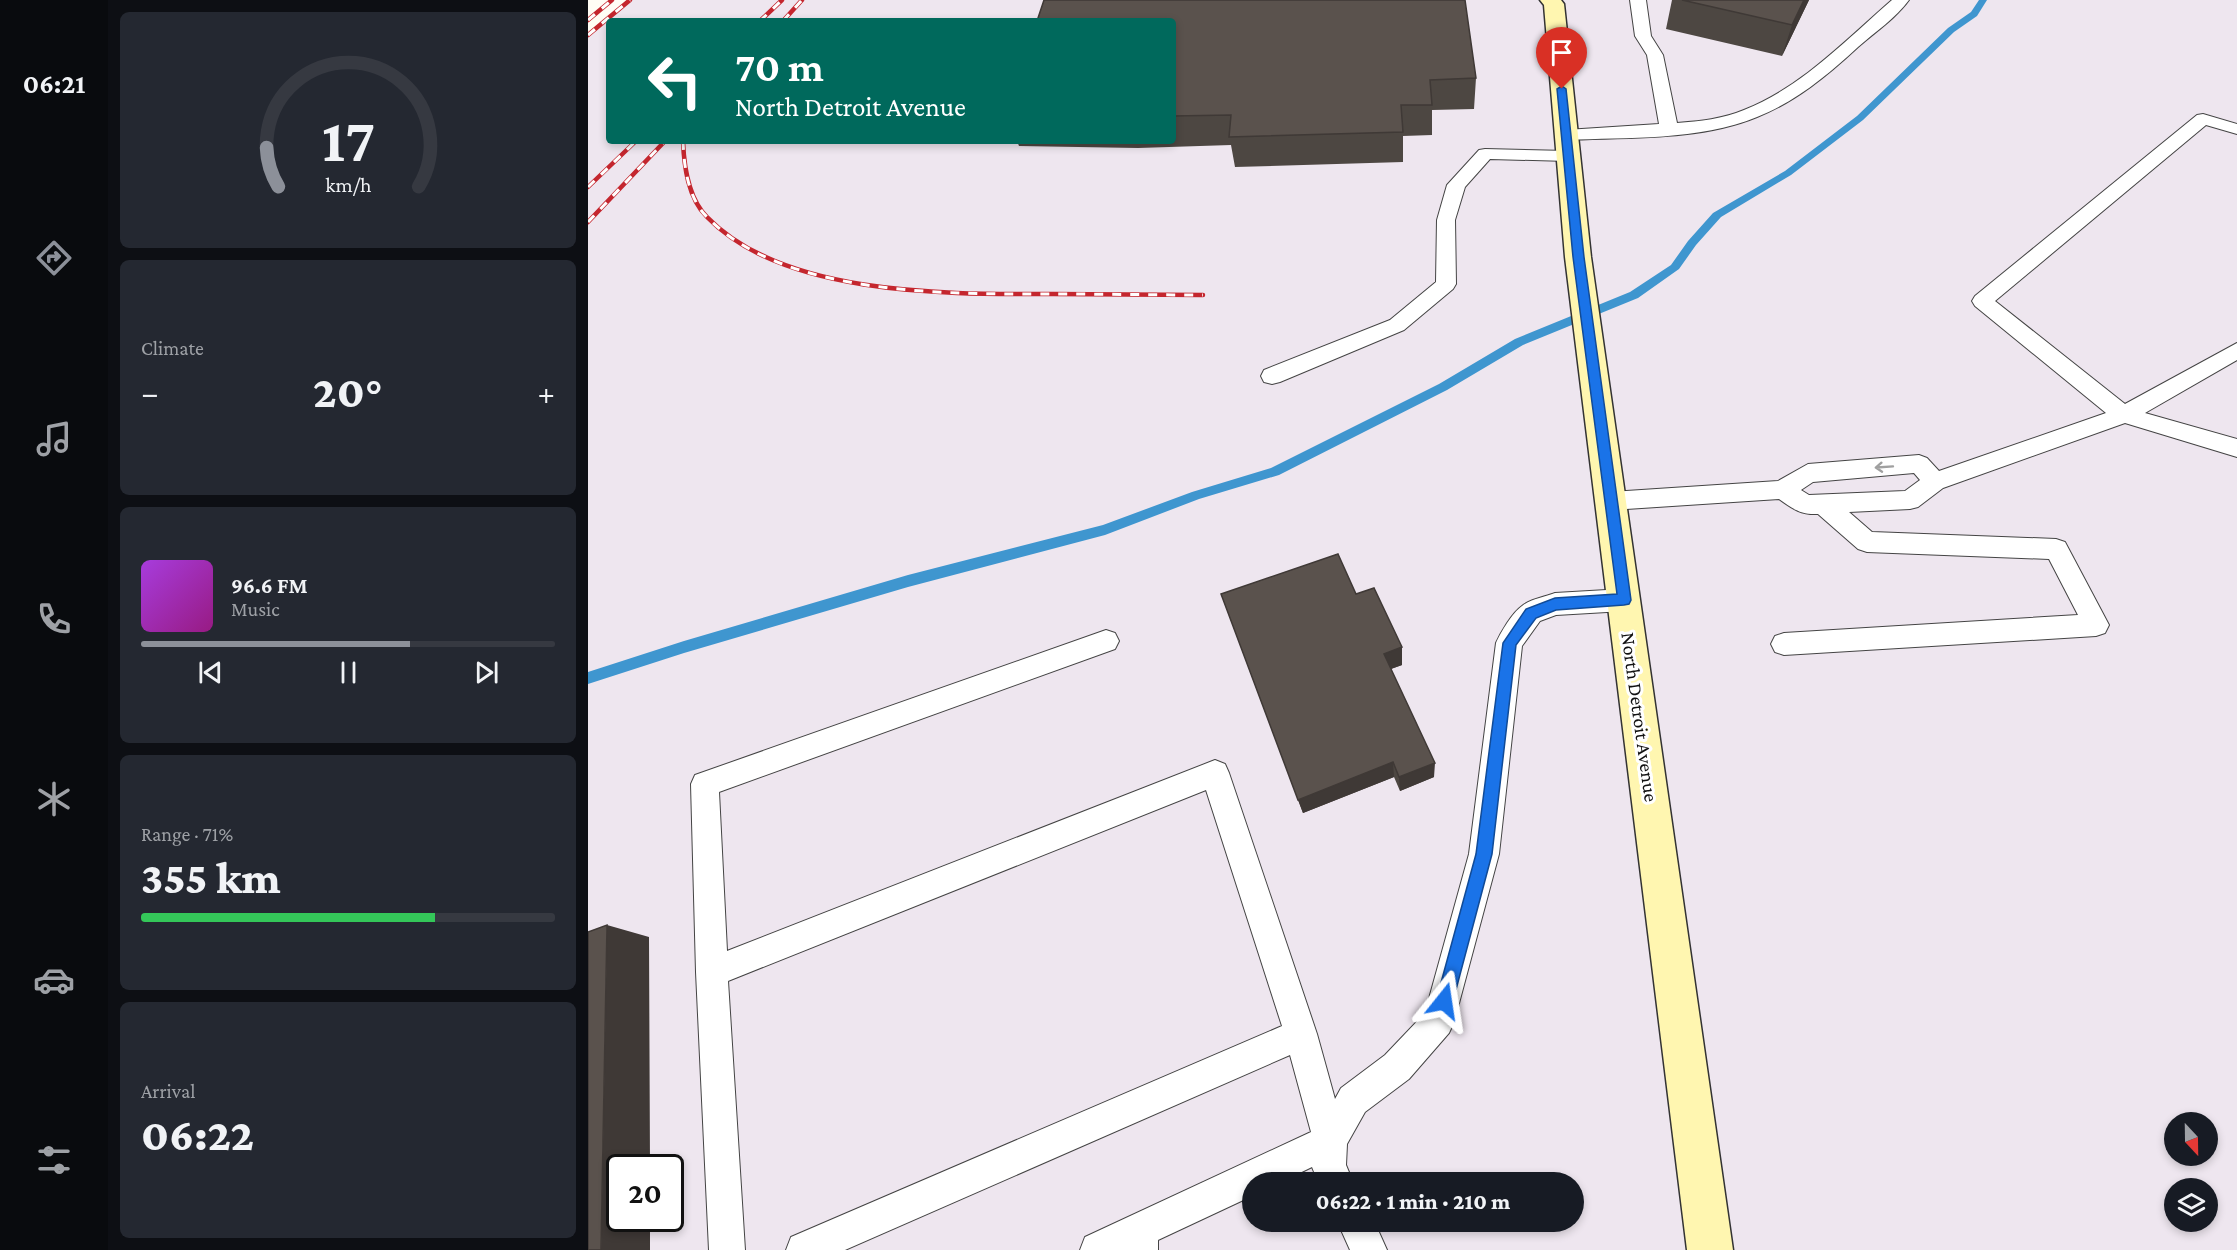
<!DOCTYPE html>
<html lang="en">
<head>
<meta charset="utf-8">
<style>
  body { margin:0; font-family:"Crimson Pro",serif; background:#242831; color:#f1f3f6; height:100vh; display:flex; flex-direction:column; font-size:22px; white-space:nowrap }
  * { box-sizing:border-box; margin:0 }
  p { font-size:20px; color:#9ea1a6 }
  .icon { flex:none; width:33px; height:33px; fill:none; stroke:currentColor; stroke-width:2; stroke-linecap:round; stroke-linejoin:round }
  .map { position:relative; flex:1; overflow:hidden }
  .side { display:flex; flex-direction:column; gap:12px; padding:12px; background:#0d0f14; width:480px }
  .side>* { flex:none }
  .top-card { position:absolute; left:18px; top:18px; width:570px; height:126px; border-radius:6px; box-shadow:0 3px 9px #0003; background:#00695c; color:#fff; overflow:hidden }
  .needle { width:39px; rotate:158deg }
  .controls { position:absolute; left:1576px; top:1112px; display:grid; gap:12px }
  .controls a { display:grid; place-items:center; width:54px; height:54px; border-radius:50%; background:#171b24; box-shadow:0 3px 9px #0003; font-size:30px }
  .speed { position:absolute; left:18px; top:1154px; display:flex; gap:12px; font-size:30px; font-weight:700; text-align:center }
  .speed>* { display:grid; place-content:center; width:78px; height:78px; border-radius:50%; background:#171b24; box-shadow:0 3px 9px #0003; line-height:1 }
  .speed .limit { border:3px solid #111; border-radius:9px; background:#fff; color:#111 }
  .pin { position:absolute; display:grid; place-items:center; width:51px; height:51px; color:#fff; margin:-62px -26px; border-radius:50% 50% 50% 0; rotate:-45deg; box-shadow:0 0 6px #0007 }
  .pin .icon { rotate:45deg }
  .me { position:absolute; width:66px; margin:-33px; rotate:15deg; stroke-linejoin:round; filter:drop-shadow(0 0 4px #0008) }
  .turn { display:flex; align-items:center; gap:21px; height:126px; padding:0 30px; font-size:27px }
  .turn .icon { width:78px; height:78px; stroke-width:2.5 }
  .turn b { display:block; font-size:42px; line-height:51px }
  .big { font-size:45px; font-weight:800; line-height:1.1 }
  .side .tile { flex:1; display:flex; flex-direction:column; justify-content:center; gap:9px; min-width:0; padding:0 21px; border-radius:9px; background:#242831 }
  .side .dial { align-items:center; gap:0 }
  .dial svg { height:156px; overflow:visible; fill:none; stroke:#363941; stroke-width:7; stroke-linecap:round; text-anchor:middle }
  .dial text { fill:#f1f3f6; stroke:none }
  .song { display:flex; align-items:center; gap:18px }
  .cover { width:72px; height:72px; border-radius:9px; background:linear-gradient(135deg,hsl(280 70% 55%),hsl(310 70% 35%)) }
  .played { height:6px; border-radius:3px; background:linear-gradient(90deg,#8c9099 65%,#363941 65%) }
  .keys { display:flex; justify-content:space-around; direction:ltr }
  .heat { display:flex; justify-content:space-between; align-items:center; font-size:33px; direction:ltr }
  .charge { height:9px; border-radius:4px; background:linear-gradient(90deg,#34c759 71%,#363941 0) }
  .trip { position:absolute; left:654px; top:1172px; width:342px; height:60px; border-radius:30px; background:#171b24; box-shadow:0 3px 9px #0003; font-weight:800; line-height:60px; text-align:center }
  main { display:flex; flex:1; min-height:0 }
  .tabs { display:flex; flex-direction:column; width:108px; justify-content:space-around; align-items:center; background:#090b0e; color:#9ea1a6 }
  .tabs .icon { width:42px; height:42px }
  .tabs .current { color:#8c9099 }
  .tabs b { font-size:27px; color:#f1f3f6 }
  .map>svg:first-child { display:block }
  .industrial { fill:#eee6ef; fill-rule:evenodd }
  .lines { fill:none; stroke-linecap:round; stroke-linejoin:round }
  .stream { fill:#3f96cf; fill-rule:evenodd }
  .service-casing { stroke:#444; stroke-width:2 }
  .secondary-casing { stroke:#333; stroke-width:3 }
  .service { fill:#fff; fill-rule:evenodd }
  .secondary { fill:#fff6b0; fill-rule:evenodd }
  .rail-casing { stroke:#c4262e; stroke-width:4.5 }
  .rail { stroke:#fff; stroke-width:3; stroke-dasharray:9; stroke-linecap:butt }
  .wall { fill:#4d4742 }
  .shaded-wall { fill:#3f3936 }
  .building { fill:#5a524d; stroke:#3f3936; stroke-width:1.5 }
  .oneway { stroke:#a0a0a0 }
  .route { fill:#1a73e8; stroke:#114b97; stroke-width:1.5 }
  .labels { text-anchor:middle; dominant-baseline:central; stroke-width:6; stroke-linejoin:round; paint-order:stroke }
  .street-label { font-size:20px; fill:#111; stroke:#fff }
</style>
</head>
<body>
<main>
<nav class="tabs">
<b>06:21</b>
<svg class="icon current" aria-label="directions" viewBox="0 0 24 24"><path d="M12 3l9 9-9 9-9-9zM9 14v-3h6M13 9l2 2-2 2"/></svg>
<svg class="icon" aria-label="music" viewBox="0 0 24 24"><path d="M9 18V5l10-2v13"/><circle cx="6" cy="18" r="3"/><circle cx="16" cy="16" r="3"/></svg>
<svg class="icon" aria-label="phone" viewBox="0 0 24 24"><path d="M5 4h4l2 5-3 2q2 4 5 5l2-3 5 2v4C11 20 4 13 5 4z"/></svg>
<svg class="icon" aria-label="climate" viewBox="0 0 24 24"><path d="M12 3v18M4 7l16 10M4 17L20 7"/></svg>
<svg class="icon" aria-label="car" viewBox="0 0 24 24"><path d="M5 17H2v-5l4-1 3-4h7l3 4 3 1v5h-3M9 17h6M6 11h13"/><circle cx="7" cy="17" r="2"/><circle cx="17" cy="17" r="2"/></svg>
<svg class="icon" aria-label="filters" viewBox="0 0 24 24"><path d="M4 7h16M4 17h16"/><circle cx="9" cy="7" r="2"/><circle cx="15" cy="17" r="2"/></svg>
</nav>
<section class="side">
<div class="tile dial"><svg viewBox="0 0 100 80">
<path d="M14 69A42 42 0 1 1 86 69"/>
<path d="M14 69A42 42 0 0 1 8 49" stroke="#8c9099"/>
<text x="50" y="56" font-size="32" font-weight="700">17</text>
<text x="50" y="72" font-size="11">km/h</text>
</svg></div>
<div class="tile"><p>Climate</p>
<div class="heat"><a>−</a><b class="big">20°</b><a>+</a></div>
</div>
<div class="tile">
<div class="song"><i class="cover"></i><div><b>96.6 FM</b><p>Music</p></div></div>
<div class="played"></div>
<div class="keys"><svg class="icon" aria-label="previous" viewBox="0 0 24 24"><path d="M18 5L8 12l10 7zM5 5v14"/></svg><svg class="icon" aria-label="pause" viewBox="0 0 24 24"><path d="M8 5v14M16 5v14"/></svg><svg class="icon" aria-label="next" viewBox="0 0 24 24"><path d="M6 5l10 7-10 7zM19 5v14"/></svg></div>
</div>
<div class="tile"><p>Range · 71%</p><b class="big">355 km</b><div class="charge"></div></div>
<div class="tile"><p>Arrival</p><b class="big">06:22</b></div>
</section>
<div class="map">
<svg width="1649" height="1250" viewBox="0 0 1649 1250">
  <rect width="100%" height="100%" fill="#fffdf5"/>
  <path class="industrial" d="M41,0H1649V1250H0V34ZM21,21H585V141H21ZM1587,1122H1620V1155H1587ZM32,1167H82V1218H32ZM664,1182H986V1221H664ZM1587,1188H1620V1221H1587Z"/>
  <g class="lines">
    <path class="stream" d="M1391,0H1399L1389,16L1366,32L1275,120L1203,175L1133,217L1108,245L1091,269L1050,298L935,345L859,390L691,475L611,499L517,535L320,587L96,653L0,684V672L96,641L320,575L515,525L604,492L683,468L851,384L927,339L1042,292L1083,265L1100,241L1125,213L1197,171L1269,116L1360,28L1383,12Z"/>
    <defs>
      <path id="service" d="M1042,0H1058L1063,36L1075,55L1089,123C1112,121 1135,119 1156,110C1214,87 1258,40 1304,0H1321C1308,18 1287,32 1270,47C1240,75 1207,102 1169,117C1111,141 1040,137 978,140L972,139L969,135L972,131L978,130L1071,124L1059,55L1047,36Z
        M1615,114L1649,124V134L1618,125L1407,301L1537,404L1649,343V360L1557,413L1649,439V457L1537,423L1355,488L1330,507L1322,509L1261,512L1284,532L1468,539L1477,542L1521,625L1517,633L1508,636L1196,655L1187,652L1183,644L1187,636L1196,633L1490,615L1461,559L1279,552L1270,549L1230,514C1213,515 1205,509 1191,499L1023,510L1015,508L1011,501L1015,494L1023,492L1190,481L1220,464L1331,455L1339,458L1351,471L1518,413L1387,306L1384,301L1387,296L1609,115ZM1326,473L1332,480L1317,491L1221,495L1213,490L1225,482Z
        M897,149L980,151L986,152L989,156L986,160L980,161L902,159L877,187L867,220L868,284L865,289L816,330L692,382L684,384L676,382L673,376L676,370L802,320L848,282L849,220L859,185L891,150Z
        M1036,589L1045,592L1049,600L1045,608L1036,611L968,615L952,621L934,646L911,854L866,1022L861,1033L821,1079L777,1112L759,1144L758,1165L765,1182H730L724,1167L693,1182H664V1196L570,1240V1250H492L497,1237L723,1132L702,1055L257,1250H198L203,1237L694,1026L618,790L140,981L157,1250H121L108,972L103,784L107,775L518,630L527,633L531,641L527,649L131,792L139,951L627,760L637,764L641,773L729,1034L747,1099L753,1088L797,1055L837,1013L881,854L908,643C913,632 924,613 934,606C942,599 957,597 967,593Z
        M749,1221H786L799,1250H762Z"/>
      <path id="secondary" d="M952,0H973L976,4L1003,257L1145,1250H1099L977,257L956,5Z"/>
    </defs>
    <use href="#service" class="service-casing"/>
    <use href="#secondary" class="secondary-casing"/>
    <use href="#service" class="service"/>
    <use href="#secondary" class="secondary"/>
    <defs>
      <path id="rail" d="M0,20L24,0
        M172,21L194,0
        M195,21L214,0
        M0,35L42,0
        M95,141C96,167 100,198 119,217C196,297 362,294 465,294C515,294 565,295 615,295
        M0,187L48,141
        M0,222L77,141"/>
    </defs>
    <use href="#rail" class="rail-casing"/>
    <use href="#rail" class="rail"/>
  </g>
  <path class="wall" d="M1084,0H1221L1194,56L1078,29Z
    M585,21L888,78L886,109L844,110V135L815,136V162L647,167L643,145L550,148L431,146L429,141H585Z
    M633,594H768L814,647V665L803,669L846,777L812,791L806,777L715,813Z"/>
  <path class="shaded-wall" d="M1216,0H1221L1194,56L1204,25Z
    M814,647V665L797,671L796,654Z
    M805,762L806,777L715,813L710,800Z
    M847,763L846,777L812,791L811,777Z
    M19,925L61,937L62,1167H32V1218H62V1250H13Z"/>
  <path class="building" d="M456,0H877L888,78L842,80L844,105H813L815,132L641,137L643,115L585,116V21H449Z
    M1094,0H1216L1204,25Z
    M750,554L768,594L786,588L814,647L796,654L847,763L811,777L805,762L710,800L633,594Z
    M19,925L13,1250H0V932Z"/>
  <defs><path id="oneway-shaft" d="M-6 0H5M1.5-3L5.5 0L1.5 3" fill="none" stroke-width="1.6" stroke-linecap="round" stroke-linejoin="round" transform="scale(1.5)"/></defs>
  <use class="oneway" href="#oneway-shaft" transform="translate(1296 467) rotate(176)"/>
  <path class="route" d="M974,86L978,89L996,257L1043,600L1041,604L1036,605L968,610L948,618L928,645L904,854L865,1001L862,1007L856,1010L850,1007L848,1001L888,854L915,643L938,609L967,598L1029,594L985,257L969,89Z"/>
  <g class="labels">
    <g class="street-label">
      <text transform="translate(1052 717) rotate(82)">North Detroit Avenue</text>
    </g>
  </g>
</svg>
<div class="controls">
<a><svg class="needle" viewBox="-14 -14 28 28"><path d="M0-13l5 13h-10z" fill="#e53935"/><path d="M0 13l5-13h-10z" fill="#9ea1a6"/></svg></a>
<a><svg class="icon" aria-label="layers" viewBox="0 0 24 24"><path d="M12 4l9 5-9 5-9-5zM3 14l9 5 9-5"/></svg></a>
</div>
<div class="speed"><div class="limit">20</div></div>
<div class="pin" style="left:974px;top:89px;background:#d93025"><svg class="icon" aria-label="arrive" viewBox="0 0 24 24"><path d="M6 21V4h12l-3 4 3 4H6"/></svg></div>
<svg class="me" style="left:856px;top:1001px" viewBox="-20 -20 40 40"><path d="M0-17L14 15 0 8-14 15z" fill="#1a73e8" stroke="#fff" stroke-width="4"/></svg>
<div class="trip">06:22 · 1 min · 210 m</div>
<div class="top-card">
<div class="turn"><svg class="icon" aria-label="left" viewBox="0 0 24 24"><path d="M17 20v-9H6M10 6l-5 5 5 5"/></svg><div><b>70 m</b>North Detroit Avenue</div></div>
</div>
</div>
</main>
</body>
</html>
